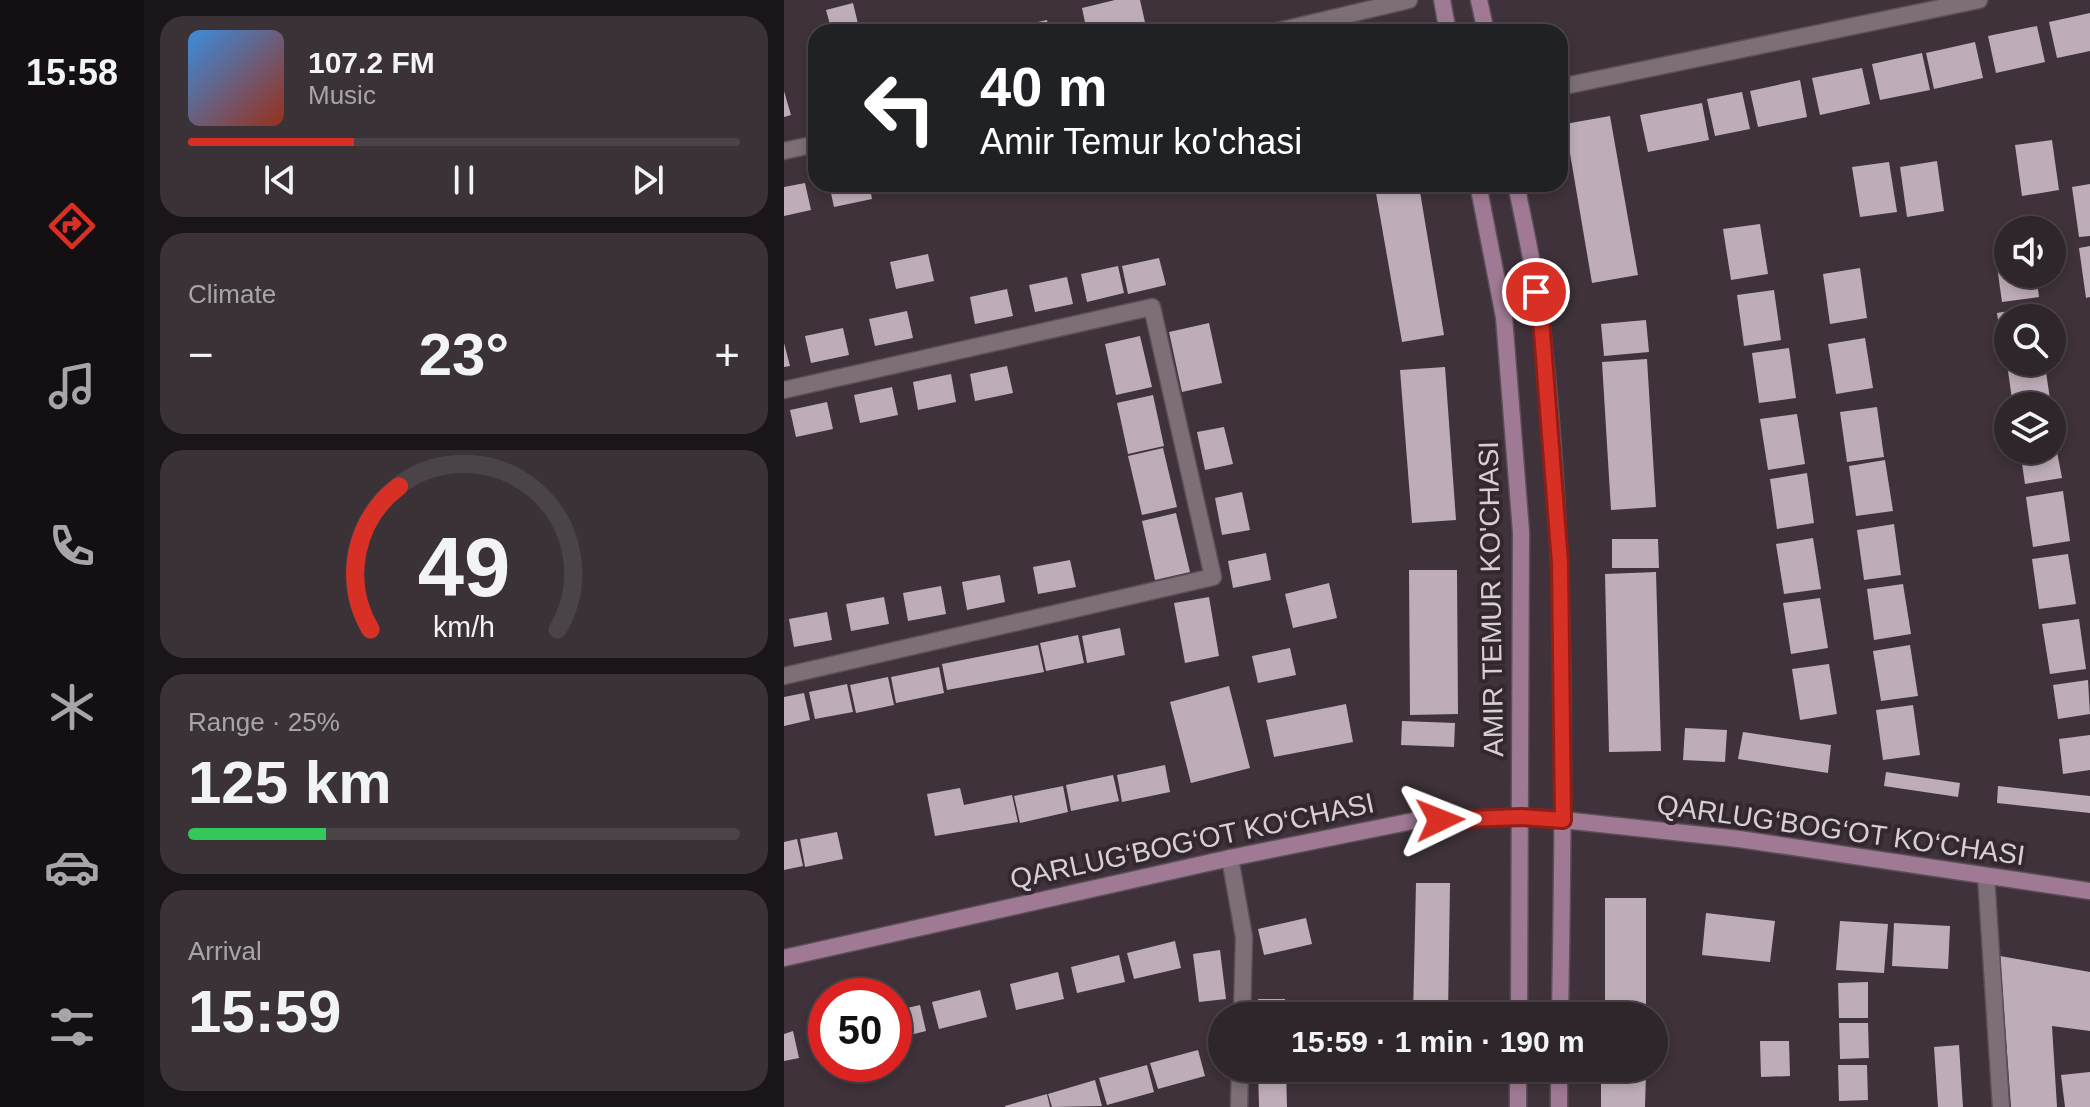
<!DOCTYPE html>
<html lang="en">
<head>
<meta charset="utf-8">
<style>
  body { margin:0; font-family:Arial,sans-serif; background:#3b3238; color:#f1f3f6; height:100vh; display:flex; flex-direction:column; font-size:30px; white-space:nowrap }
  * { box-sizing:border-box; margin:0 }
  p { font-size:26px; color:#a7a5a9 }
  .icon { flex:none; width:44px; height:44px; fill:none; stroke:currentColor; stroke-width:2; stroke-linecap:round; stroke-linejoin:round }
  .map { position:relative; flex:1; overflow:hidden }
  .sheet { display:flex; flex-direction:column; gap:16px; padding:16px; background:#1a1518; width:640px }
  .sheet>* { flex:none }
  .guide { position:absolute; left:24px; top:24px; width:760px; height:168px; border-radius:24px; box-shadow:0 4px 12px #0003,0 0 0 2px #4a4348; background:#202124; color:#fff; overflow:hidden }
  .buttons { position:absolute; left:1210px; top:216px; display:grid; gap:16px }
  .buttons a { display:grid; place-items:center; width:72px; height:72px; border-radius:50%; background:#2f262c; box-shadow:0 4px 12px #0003,0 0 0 2px #4a4348; font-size:40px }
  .speed { position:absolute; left:24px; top:978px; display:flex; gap:16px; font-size:40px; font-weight:700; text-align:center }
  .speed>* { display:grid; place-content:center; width:104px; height:104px; border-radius:50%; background:#2f262c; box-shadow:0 4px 12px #0003,0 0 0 2px #4a4348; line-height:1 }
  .speed .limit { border:12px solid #d22; background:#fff; color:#111 }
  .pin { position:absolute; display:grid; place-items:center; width:68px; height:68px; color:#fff; margin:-34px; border:4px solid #fff; border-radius:50%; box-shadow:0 2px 8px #0007 }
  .me { position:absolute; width:88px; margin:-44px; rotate:88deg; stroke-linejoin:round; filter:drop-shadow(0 0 6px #0008) }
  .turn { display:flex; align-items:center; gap:28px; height:168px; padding:0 40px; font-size:36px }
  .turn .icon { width:104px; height:104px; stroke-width:2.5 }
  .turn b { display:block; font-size:56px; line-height:68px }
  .big { font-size:60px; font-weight:700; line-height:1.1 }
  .sheet .widget { flex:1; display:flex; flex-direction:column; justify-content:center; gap:12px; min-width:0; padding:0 28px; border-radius:24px; background:#3b3238 }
  .sheet .dial { align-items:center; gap:0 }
  .dial svg { height:208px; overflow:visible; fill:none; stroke:#4a4348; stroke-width:7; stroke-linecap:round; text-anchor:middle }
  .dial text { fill:#f1f3f6; stroke:none }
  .song { display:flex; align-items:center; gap:24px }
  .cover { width:96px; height:96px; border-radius:12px; background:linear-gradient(135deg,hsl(210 70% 55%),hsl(10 70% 35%)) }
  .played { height:8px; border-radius:4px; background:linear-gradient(90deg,#d93025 30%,#4a4348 30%) }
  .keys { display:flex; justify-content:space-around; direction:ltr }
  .heat { display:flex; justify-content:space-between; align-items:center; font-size:44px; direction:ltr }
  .charge { height:12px; border-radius:6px; background:linear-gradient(90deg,#34c759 25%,#4a4348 0) }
  .trip { position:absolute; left:424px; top:1002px; width:460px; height:80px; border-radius:40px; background:#2f262c; box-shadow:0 4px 12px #0003,0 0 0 2px #4a4348; font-weight:700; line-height:80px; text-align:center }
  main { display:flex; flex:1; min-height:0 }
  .tab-bar { display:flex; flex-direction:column; width:144px; justify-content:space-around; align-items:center; background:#130f12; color:#a7a5a9 }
  .tab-bar .icon { width:56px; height:56px }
  .tab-bar .active { color:#d93025 }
  .tab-bar b { font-size:36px; color:#f1f3f6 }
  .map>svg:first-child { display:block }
  .building { fill:#beadb8 }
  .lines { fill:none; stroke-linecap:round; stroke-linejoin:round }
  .street-casing { stroke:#5b5057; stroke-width:19 }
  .secondary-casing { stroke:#5b5057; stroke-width:19 }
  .street { stroke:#7d6e78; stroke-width:16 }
  .secondary { stroke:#a07a94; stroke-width:16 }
  .route-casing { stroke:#8d1f18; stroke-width:20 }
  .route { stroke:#d93025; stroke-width:14 }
  .labels { text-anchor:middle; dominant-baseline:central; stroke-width:8; stroke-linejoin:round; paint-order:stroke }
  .street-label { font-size:28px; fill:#d8cfd4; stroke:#342830 }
</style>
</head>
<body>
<main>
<nav class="tab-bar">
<b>15:58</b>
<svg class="icon active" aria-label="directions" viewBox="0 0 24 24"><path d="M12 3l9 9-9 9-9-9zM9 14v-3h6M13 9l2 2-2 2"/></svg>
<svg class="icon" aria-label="music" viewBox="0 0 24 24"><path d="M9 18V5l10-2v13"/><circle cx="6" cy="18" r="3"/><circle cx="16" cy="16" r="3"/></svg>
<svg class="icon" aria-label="phone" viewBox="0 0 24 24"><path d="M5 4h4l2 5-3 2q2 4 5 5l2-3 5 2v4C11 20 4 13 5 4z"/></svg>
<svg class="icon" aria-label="climate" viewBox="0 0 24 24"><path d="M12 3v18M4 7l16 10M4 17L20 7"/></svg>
<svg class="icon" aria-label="car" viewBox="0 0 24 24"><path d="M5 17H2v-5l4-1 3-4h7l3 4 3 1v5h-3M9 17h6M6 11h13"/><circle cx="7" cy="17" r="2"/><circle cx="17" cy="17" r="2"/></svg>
<svg class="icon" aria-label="filters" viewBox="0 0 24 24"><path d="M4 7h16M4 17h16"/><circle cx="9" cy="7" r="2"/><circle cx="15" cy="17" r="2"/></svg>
</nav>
<section class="sheet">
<div class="widget">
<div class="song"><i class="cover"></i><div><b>107.2 FM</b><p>Music</p></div></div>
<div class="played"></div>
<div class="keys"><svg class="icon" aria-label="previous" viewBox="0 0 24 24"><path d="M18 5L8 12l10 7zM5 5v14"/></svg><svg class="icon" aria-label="pause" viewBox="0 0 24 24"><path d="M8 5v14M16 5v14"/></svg><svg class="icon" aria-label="next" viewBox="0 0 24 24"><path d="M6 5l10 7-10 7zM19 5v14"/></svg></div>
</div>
<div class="widget"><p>Climate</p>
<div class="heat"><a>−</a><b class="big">23°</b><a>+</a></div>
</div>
<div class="widget dial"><svg viewBox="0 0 100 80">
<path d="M14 69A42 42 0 1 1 86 69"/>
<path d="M14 69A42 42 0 0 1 25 14" stroke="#d93025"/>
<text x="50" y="56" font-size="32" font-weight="700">49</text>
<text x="50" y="72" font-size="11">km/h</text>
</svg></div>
<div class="widget"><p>Range · 25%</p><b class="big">125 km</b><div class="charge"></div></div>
<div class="widget"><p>Arrival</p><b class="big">15:59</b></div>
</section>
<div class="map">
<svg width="1306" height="1107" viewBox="0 0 1306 1107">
  <rect width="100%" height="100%" fill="#3f323a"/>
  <path class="building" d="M331,0H356L363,31L303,32L298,8Z
    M69,3L76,32H48L42,10Z
    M1306,13V51L1273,58L1265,22Z
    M263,20L266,32H226V28Z
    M1253,26L1261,62L1212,73L1204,36Z
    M1191,42L1199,78L1150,89L1142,53Z
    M1138,53L1146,90L1096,100L1088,64Z
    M1078,68L1086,104L1036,115L1028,78Z
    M1016,80L1023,117L974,127L966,91Z
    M0,91L7,115L0,117Z
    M958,92L966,129L931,136L923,99Z
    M918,103L925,140L864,152L856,115Z
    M826,116L854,275L808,283L781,124Z
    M1268,140L1275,190L1238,196L1231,145Z
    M1153,161L1160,211L1123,217L1116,167Z
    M1105,162L1113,212L1076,217L1068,167Z
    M21,183L27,210L0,216V187Z
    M45,184H85L88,199L50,207Z
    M106,184H145V185L108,193Z
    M477,184H510V186L478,191Z
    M1306,184V236L1295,237L1288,187Z
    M635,186L660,335L618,342L592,193Z
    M976,224L984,274L947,280L939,229Z
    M1306,246V297L1302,298L1295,248Z
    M1224,250V274H1252L1255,297L1218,302L1211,252Z
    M144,254L150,281L112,289L106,262Z
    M375,258L382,285L344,294L338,266Z
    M334,266L340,293L303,302L297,274Z
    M1076,268L1083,318L1046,324L1039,274Z
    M283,277L289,304L251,312L245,285Z
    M223,289L229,316L191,324L186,297Z
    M990,290L997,340L960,346L953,295Z
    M1249,307L1251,318H1224V363H1220L1213,313Z
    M123,311L129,338L91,346L85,319Z
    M862,320L865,352L820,356L817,324Z
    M425,323L438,383L398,392L385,332Z
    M59,328L65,355L27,363L21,336Z
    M356,336L368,387L332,395L321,344Z
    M1081,338L1089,388L1052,394L1044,344Z
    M0,343L6,366L0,367Z
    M1005,348L1012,398L975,403L968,353Z
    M863,359L872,507L827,510L818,362Z
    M1261,365L1267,406H1229L1224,371Z
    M223,366L229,393L191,401L186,374Z
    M661,367L672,520L628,523L616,370Z
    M167,374L172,402L134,410L129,382Z
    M108,387L114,415L76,423L70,395Z
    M369,395L380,446L344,454L333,403Z
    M43,402L49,429L12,437L6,410Z
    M1093,407L1100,457L1063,462L1056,412Z
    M1013,414L1021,464L984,470L976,419Z
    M1268,425L1278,478L1241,484L1236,450H1268Z
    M440,427L449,464L421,470L413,432Z
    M379,448L393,507L358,515L344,456Z
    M1101,460L1109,511L1072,516L1065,466Z
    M1023,473L1030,523L993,529L986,479Z
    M1279,491L1286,541L1249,547L1242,497Z
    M458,492L466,530L438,535L431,498Z
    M392,513L406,572L371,580L358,521Z
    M1110,524L1117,575L1080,580L1073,530Z
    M1029,538L1037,589L1000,594L992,544Z
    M828,539H874L875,568H828Z
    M482,553L487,580L449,588L444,561Z
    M1284,554L1292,604L1255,609L1248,559Z
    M286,560L292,587L254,594L249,567Z
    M625,570H673L674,714L626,715Z
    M872,572L877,751L825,752L821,574Z
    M216,575L221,602L183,610L178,582Z
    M545,583L553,618L509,628L501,594Z
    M1119,584L1127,634L1090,640L1083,589Z
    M157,586L162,614L124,621L119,593Z
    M100,597L105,624L67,631L62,604Z
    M425,597L435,656L401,663L390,603Z
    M1036,598L1044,648L1007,654L999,603Z
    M43,612L48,640L10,647L5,619Z
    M1295,619L1302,669L1266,674L1258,624Z
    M336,628L341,655L303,663L298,636Z
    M294,635L300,663L262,671L256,643Z
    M254,645L260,672L163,690L158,664Z
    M1126,645L1134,696L1097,701L1089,651Z
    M506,648L512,675L474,683L468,656Z
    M1045,664L1053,714L1016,720L1008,669Z
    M155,667L160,693L112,703L107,677Z
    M104,677L110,705L72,713L66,685Z
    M1304,680L1306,714L1274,719L1269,685Z
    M63,684L69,712L31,719L25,692Z
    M445,686L466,768L407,783L386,702Z
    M20,693L26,720L0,726V697Z
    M562,704L569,742L490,757L482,720Z
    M1129,705L1136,755L1099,760L1092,710Z
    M618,721L671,723L670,747L617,745Z
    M901,728L943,730L941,762L899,760Z
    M959,732L1047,745L1044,773L954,759Z
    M1306,735V770L1279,774L1275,739Z
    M381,765L386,792L338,802L333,775Z
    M1102,772L1176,783L1174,797L1100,786Z
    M329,775L335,801L287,811L282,785Z
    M279,786L284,812L236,823L230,796Z
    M1214,786L1306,796V813L1213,803Z
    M176,788L180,805L228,795L234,822L151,836L143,794Z
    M53,832L59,859L21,867L16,839Z
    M13,839L19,866L0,870V842Z
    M632,883H666L664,1016H629Z
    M821,898H862V1016H821Z
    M922,913L991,921L986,962L918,955Z
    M522,918L528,944L480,955L474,929Z
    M1056,921L1104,924L1100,973L1052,970Z
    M1110,923L1166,926L1164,969L1108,966Z
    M391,941L397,968L350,979L343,953Z
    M436,950L442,999L415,1002L409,954Z
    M335,955L341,982L293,993L287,967Z
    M1216,956L1306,972V1031L1268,1026L1273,1107H1227Z
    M274,972L280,999L232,1010L226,984Z
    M1084,982V1018H1055L1054,983Z
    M196,990L203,1017L155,1029L148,1002Z
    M474,999H501L502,1016H475Z
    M136,1005L142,1031L110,1039V1011Z
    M42,1021V1049L30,1052L24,1026Z
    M1055,1023H1084L1085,1058L1056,1059Z
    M9,1031L15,1058L0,1061V1034Z
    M976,1041H1005L1006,1076L977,1077Z
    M1175,1045L1179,1107H1154L1150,1047Z
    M414,1050L421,1076L374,1089L366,1063Z
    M363,1065L370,1092L323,1105L315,1078Z
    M1054,1065H1083L1084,1100L1055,1101Z
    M474,1069H502L503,1107H475Z
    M817,1072L862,1073L861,1107H817Z
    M1306,1072V1107H1281L1277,1075Z
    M311,1080L318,1106L268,1107L264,1094Z
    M263,1094L266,1107H221V1106Z"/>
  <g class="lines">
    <defs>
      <path id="street" d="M490,32L625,0
        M776,87L1195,0
        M0,151L32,144
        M0,390L368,307L429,577L0,676
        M446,858L460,937L458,1016
        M1202,876L1217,1107
        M455,1107L456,1068"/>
      <path id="secondary" d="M658,0L664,32
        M695,0L702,32
        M694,184L720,317L737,532L735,1016
        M732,184C741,229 752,275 757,321C784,551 780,785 776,1016
        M0,958L446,858L629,821L738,817L779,820L955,839L1306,891
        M734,1107V1068
        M775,1107V1068"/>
    </defs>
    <use href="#street" class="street-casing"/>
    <use href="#secondary" class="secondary-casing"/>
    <use href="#street" class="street"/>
    <use href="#secondary" class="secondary"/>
  </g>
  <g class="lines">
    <defs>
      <path id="route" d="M656,820L738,817L779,820L776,563L757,319L752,292"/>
    </defs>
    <use href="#route" class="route-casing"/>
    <use href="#route" class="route"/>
  </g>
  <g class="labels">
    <g class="street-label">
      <text transform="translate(707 599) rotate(-91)">AMIR TEMUR KO'CHASI</text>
      <text transform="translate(1057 830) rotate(8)">QARLUG‘BOG‘OT KO‘CHASI</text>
      <text transform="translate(408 841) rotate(-12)">QARLUG‘BOG‘OT KO‘CHASI</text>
    </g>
  </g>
</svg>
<div class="buttons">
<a><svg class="icon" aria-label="sound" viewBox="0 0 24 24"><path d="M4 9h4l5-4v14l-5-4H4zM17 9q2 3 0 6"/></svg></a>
<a><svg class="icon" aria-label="search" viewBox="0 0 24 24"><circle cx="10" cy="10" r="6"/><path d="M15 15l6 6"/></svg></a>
<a><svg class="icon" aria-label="layers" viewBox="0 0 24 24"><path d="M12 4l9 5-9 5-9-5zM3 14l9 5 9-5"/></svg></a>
</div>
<div class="speed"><div class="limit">50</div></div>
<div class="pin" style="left:752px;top:292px;background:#d93025"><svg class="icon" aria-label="arrive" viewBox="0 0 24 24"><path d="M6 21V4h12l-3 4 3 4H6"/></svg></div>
<svg class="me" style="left:656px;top:820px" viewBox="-20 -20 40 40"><path d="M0-17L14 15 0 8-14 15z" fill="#d93025" stroke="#fff" stroke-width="4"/></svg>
<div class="trip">15:59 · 1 min · 190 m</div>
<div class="guide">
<div class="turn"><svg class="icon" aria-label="left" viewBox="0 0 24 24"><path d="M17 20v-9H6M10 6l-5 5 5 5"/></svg><div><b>40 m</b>Amir Temur ko'chasi</div></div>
</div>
</div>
</main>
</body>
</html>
